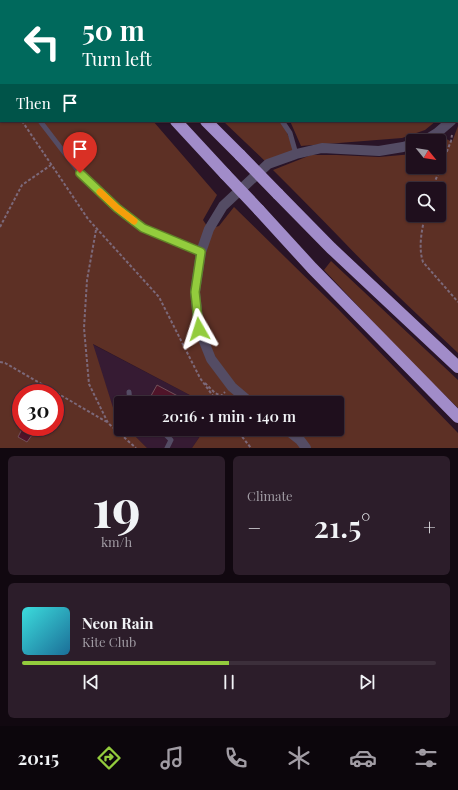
<!DOCTYPE html>
<html lang="en">
<head>
<meta charset="utf-8">
<style>
  body { margin:0; font-family:"Playfair Display",serif; background:#2c1d2a; color:#f1f3f6; height:100vh; display:flex; flex-direction:column; font-size:15px; white-space:nowrap }
  * { box-sizing:border-box; margin:0 }
  p { font-size:13px; color:#a19ca4 }
  .icon { flex:none; width:22px; height:22px; fill:none; stroke:currentColor; stroke-width:2; stroke-linecap:round; stroke-linejoin:round }
  .map { position:relative; height:448px; overflow:hidden }
  .details { display:flex; flex-direction:column; gap:8px; padding:8px; background:#110810; flex:1 }
  .details>* { flex:none }
  .banner { position:absolute; left:0px; top:0px; width:458px; height:122px; box-shadow:0 1px 3px #0004,0 0 0 1px #3c2f3b; background:#00695c; color:#fff; overflow:hidden }
  .needle { width:26px; rotate:120deg }
  .controls { position:absolute; left:406px; top:134px; display:grid; gap:8px }
  .controls a { display:grid; place-items:center; width:40px; height:40px; border-radius:4px; background:#1f0f1d; box-shadow:0 1px 3px #0004,0 0 0 1px #3c2f3b; font-size:20px }
  .speed { position:absolute; left:12px; top:384px; display:flex; gap:8px; font-size:20px; font-weight:700; text-align:center }
  .speed>* { display:grid; place-content:center; width:52px; height:52px; border-radius:50%; background:#1f0f1d; box-shadow:0 1px 3px #0004,0 0 0 1px #3c2f3b; line-height:1 }
  .speed .limit { border:6px solid #d22; background:#fff; color:#111 }
  .pin { position:absolute; display:grid; place-items:center; width:34px; height:34px; color:#fff; margin:-41px -17px; border-radius:50% 50% 50% 0; rotate:-45deg; box-shadow:0 0 4px #0007 }
  .pin .icon { rotate:45deg }
  .me { position:absolute; width:44px; margin:-22px; rotate:354deg; stroke-linejoin:round; filter:drop-shadow(0 0 3px #0008) }
  .turn { display:flex; align-items:center; gap:14px; height:84px; padding:0 16px; font-size:18px }
  .turn .icon { width:52px; height:52px; stroke-width:2.5 }
  .turn b { display:block; font-size:28px; line-height:34px }
  .then { display:flex; align-items:center; height:38px; padding:0 16px; background:#0003; gap:8px; font-size:15px }
  .big { font-size:30px; font-weight:600; line-height:1.1 }
  .details .widget { flex:1; display:flex; flex-direction:column; justify-content:center; gap:6px; min-width:0; padding:0 14px; border-radius:6px; background:#2c1d2a }
  .details .dial { align-items:center; gap:0 }
  .dial b { font-size:52px; line-height:1 }
  .song { display:flex; align-items:center; gap:12px }
  .cover { width:48px; height:48px; border-radius:6px; background:linear-gradient(135deg,hsl(180 70% 55%),hsl(200 70% 35%)) }
  .played { height:4px; border-radius:2px; background:linear-gradient(90deg,#93cc3d 50%,#3c2f3b 50%) }
  .keys { display:flex; justify-content:space-around; direction:ltr }
  .heat { display:flex; justify-content:space-between; align-items:center; font-size:22px; direction:ltr }
  .details .tiles { flex:1; display:grid; gap:8px; grid-template-columns:1fr 1fr }
  .widget:last-child { grid-column:span 2 }
  .trip { position:absolute; left:114px; top:396px; width:230px; height:40px; border-radius:4px; background:#1f0f1d; box-shadow:0 1px 3px #0004,0 0 0 1px #3c2f3b; font-weight:600; line-height:40px; text-align:center }
  .tab-bar { display:flex; height:64px; justify-content:space-around; align-items:center; background:#0c060c; color:#a19ca4 }
  .tab-bar .icon { width:28px; height:28px }
  .tab-bar .on { color:#93cc3d }
  .tab-bar b { font-size:18px; color:#f1f3f6 }
  .map>svg:first-child { display:block }
  .built { fill:#361b33 }
  .green { fill:#5d3025; fill-rule:evenodd }
  .building { fill:#4f1429; stroke:#725059 }
  .lines { fill:none; stroke-linecap:round; stroke-linejoin:round }
  .path { stroke:#7c697a; stroke-width:2; stroke-dasharray:3 2; stroke-linecap:butt }
  .lane { stroke:#544c64; stroke-width:5 }
  .street { stroke:#544c64; stroke-width:10 }
  .highway { stroke:#a18cc9; stroke-width:12 }
  .highway-bridge { stroke:#a18cc9; stroke-width:12 }
  .route-casing { stroke:#608528; stroke-width:10 }
  .route { stroke:#93cc3d; stroke-width:7 }
  .slow { stroke:#f59e0b; stroke-width:7 }
</style>
</head>
<body>
<div class="map">
<svg width="458" height="448" viewBox="0 0 458 448">
  <rect width="100%" height="100%" fill="#291427"/>
  <path class="built" d="M92,344L205,403H121V422L116,417Z
    M128,429H205L192,448H147Z"/>
  <path class="green" d="M0,0H42L1,1V121H153L217,195L203,220L209,229L219,226L234,207L338,309L458,433V448H192L205,429H337V403H205L93,344L116,417L121,422V429H128L147,448H0ZM21,393H55V427H21Z
    M159,0H458V96L457,97V1Z
    M223,121H282L296,154L268,164Z
    M290,121H436L425,130L402,138L301,146Z
    M458,126V353C419,316 379,279 342,240C319,216 296,193 273,170L311,155H337L379,157L413,154V167H439V141H434L441,136L452,142ZM413,189H439V215H413Z
    M331,261L458,380V408L406,357L324,270Z"/>
  <path class="building" d="M157,385L191,403H147Z
    M22,429L32,435L27,442L18,437Z"/>
  <g class="lines">
    <path class="path" d="M182,0L183,1
      M302,1V0
      M0,53H1
      M0,88L1,89
      M22,121L88,219L159,297L200,378L218,403
      M432,189L451,141L452,135
      M425,215C422,230 418,247 423,262L458,302
      M0,227L22,185L51,165
      M96,230L87,280L84,328L89,384L108,423L136,448
      M0,362L5,363L107,422
      M205,383L215,393L221,396L225,392
      M236,429L251,448"/>
    <path class="lane" d="M152,0V1
      M50,1L51,0
      M40,121L80,173L117,208L143,228L201,252
      M282,121L290,133L296,154
      M129,392L130,403
      M155,429L166,435L171,440L167,448"/>
    <path class="street" d="M457,113L458,112
      M424,141L437,133L451,121
      M251,403L232,387L211,359L199,329L195,292L201,252L209,229L223,206L268,164L296,154L322,148L379,151L403,147L413,144
      M286,429L300,440L306,448"/>
    <path class="highway" d="M78,0L79,1
      M101,0L102,1
      M176,121L225,174
      M206,121L240,155
      M278,194L331,248L458,367
      M259,210L312,268L458,417"/>
    <path class="highway-bridge" d="M240,155L278,194
      M225,174L259,210"/>
  </g>
  <g class="lines">
    <defs>
      <path id="route" d="M80,173L117,208L143,228L201,252L195,292L199,329"/>
    </defs>
    <use href="#route" class="route-casing"/>
    <use href="#route" class="route"/>
    <path class="slow" d="M100,192L117,208L134,221"/>
  </g>
</svg>
<div class="controls">
<a><svg class="needle" viewBox="-14 -14 28 28"><path d="M0-13l5 13h-10z" fill="#e53935"/><path d="M0 13l5-13h-10z" fill="#a19ca4"/></svg></a>
<a><svg class="icon" aria-label="search" viewBox="0 0 24 24"><circle cx="10" cy="10" r="6"/><path d="M15 15l6 6"/></svg></a>
</div>
<div class="speed"><div class="limit">30</div></div>
<div class="pin" style="left:80px;top:173px;background:#d93025"><svg class="icon" aria-label="arrive" viewBox="0 0 24 24"><path d="M6 21V4h12l-3 4 3 4H6"/></svg></div>
<svg class="me" style="left:199px;top:329px" viewBox="-20 -20 40 40"><path d="M0-17L14 15 0 8-14 15z" fill="#93cc3d" stroke="#fff" stroke-width="4"/></svg>
<div class="trip">20:16 · 1 min · 140 m</div>
<div class="banner">
<div class="turn"><svg class="icon" aria-label="left" viewBox="0 0 24 24"><path d="M17 20v-9H6M10 6l-5 5 5 5"/></svg><div><b>50 m</b>Turn left</div></div>
<div class="then">Then<svg class="icon" aria-label="arrive" viewBox="0 0 24 24"><path d="M6 21V4h12l-3 4 3 4H6"/></svg></div>
</div>
</div>
<section class="details">
<div class="tiles">
<div class="widget dial"><b>19</b><p>km/h</p></div>
<div class="widget"><p>Climate</p>
<div class="heat"><a>−</a><b class="big">21.5°</b><a>+</a></div>
</div>
<div class="widget">
<div class="song"><i class="cover"></i><div><b>Neon Rain</b><p>Kite Club</p></div></div>
<div class="played"></div>
<div class="keys"><svg class="icon" aria-label="previous" viewBox="0 0 24 24"><path d="M18 5L8 12l10 7zM5 5v14"/></svg><svg class="icon" aria-label="pause" viewBox="0 0 24 24"><path d="M8 5v14M16 5v14"/></svg><svg class="icon" aria-label="next" viewBox="0 0 24 24"><path d="M6 5l10 7-10 7zM19 5v14"/></svg></div>
</div>
</div>
</section>
<nav class="tab-bar">
<b>20:15</b>
<svg class="icon on" aria-label="directions" viewBox="0 0 24 24"><path d="M12 3l9 9-9 9-9-9zM9 14v-3h6M13 9l2 2-2 2"/></svg>
<svg class="icon" aria-label="music" viewBox="0 0 24 24"><path d="M9 18V5l10-2v13"/><circle cx="6" cy="18" r="3"/><circle cx="16" cy="16" r="3"/></svg>
<svg class="icon" aria-label="phone" viewBox="0 0 24 24"><path d="M5 4h4l2 5-3 2q2 4 5 5l2-3 5 2v4C11 20 4 13 5 4z"/></svg>
<svg class="icon" aria-label="climate" viewBox="0 0 24 24"><path d="M12 3v18M4 7l16 10M4 17L20 7"/></svg>
<svg class="icon" aria-label="car" viewBox="0 0 24 24"><path d="M5 17H2v-5l4-1 3-4h7l3 4 3 1v5h-3M9 17h6M6 11h13"/><circle cx="7" cy="17" r="2"/><circle cx="17" cy="17" r="2"/></svg>
<svg class="icon" aria-label="filters" viewBox="0 0 24 24"><path d="M4 7h16M4 17h16"/><circle cx="9" cy="7" r="2"/><circle cx="15" cy="17" r="2"/></svg>
</nav>
</body>
</html>
